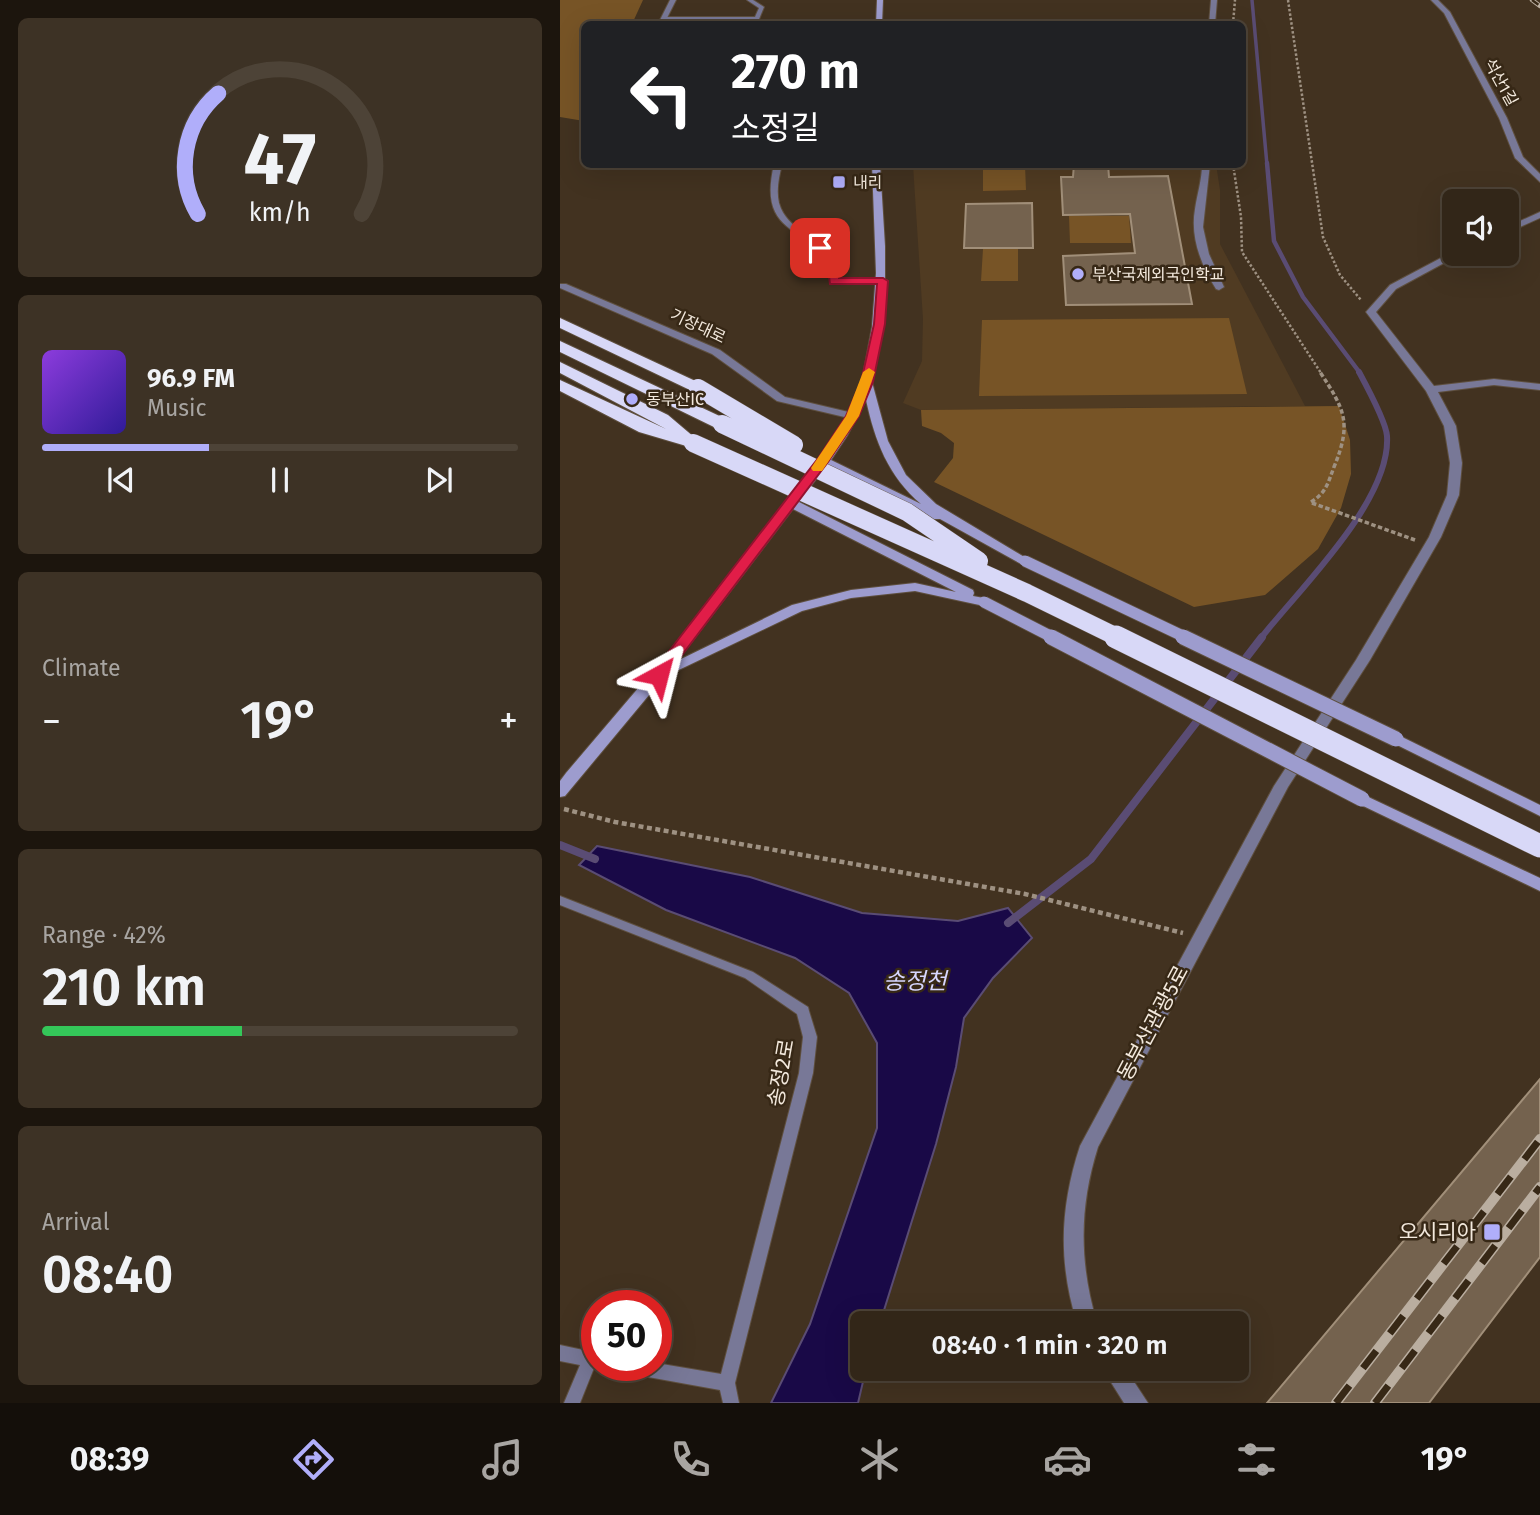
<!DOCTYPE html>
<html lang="en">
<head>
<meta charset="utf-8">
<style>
  body { margin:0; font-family:"Fira Sans","Noto Sans KR",sans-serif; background:#3d3225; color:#f1f3f6; height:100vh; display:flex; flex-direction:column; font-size:26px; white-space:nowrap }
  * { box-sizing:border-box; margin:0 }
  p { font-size:23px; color:#a8a5a2 }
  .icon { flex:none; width:38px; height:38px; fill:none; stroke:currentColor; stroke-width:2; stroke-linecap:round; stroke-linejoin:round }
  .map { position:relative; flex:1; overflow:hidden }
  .sheet { display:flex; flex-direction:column; gap:18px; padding:18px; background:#1c150d; width:560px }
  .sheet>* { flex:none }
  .banner { position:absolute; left:21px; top:21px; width:665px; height:147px; border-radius:10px; box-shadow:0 7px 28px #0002,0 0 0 2px #4d4337; background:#202124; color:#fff; overflow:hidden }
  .buttons { position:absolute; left:882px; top:189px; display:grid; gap:14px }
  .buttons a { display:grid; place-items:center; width:77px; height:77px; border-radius:10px; background:#322618; box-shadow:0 7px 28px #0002,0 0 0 2px #4d4337; font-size:35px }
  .speed { position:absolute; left:21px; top:1290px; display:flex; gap:14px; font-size:35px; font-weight:700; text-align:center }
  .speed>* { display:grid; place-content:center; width:91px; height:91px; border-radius:50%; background:#322618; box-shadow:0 7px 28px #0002,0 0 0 2px #4d4337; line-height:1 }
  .speed .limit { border:10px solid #d22; background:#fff; color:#111 }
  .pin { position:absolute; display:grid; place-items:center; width:60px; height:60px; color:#fff; margin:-30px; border-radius:14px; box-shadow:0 4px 10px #0006 }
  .me { position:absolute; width:77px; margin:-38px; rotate:38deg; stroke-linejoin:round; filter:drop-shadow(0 0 5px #0008) }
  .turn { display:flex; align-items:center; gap:24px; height:147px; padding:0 35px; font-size:32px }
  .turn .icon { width:91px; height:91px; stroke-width:2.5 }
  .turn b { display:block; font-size:49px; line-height:60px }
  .big { font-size:52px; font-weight:600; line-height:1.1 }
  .sheet .tile { flex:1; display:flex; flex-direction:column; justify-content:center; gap:10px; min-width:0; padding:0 24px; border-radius:10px; background:#3d3225 }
  .sheet .dial { align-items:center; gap:0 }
  .dial svg { height:182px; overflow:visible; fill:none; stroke:#4d4337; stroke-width:7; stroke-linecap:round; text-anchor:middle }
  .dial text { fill:#f1f3f6; stroke:none }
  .song { display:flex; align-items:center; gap:21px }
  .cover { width:84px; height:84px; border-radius:10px; background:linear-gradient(135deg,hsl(270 70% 55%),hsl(250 70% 35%)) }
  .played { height:7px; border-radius:4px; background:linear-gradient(90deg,#b0aefa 35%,#4d4337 35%) }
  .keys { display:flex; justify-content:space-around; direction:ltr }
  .heat { display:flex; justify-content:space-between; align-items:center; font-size:38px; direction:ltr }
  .charge { height:10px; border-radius:5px; background:linear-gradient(90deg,#34c759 42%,#4d4337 0) }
  .trip { position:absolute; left:290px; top:1311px; width:399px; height:70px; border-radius:10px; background:#322618; box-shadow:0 7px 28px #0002,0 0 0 2px #4d4337; font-weight:600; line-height:70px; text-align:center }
  .tabs { display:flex; height:112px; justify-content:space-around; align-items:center; background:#140f0a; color:#a8a5a2 }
  .tabs .icon { width:49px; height:49px }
  .tabs .active { color:#b0aefa }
  .tabs b { font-size:32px; color:#f1f3f6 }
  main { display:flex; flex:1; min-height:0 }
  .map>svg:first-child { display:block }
  .built { fill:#503b22 }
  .green { fill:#775426 }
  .water { fill:#190947; stroke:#5a4c74; stroke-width:2 }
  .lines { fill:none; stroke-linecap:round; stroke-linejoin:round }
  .stream-far3 { stroke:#5a4c74; stroke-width:3.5 }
  .stream-far2 { stroke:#5a4c74; stroke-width:4.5 }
  .stream-far1 { stroke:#5a4c74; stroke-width:6 }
  .stream { stroke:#5a4c74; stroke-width:8 }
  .building { fill:#74624e; stroke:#a18f79; stroke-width:2 }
  .service-casing { stroke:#5e4f3e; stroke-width:2 }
  .minor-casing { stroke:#5e4f3e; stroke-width:2 }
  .secondary-casing { stroke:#5e4f3e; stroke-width:2 }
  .motorway-casing { stroke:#5e4f3e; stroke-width:2 }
  .path-far2 { stroke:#9e9182; stroke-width:2.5; stroke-dasharray:2.5 2; stroke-linecap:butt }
  .path-far1 { stroke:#9e9182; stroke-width:3.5; stroke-dasharray:4.5 2.5; stroke-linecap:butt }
  .path { stroke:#9e9182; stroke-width:4.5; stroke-dasharray:5 3.5; stroke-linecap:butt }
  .service { fill:#787897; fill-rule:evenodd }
  .minor { fill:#787897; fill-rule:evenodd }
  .secondary { fill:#9d9cce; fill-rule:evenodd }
  .motorway { fill:#d8d8f7; fill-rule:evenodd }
  .rail-far1-casing { stroke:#baaea0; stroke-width:4.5 }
  .rail-casing { stroke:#baaea0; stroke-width:10 }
  .rail-far1 { stroke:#372816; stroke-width:2.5; stroke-dasharray:8; stroke-linecap:butt }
  .rail { stroke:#372816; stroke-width:7; stroke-dasharray:22; stroke-linecap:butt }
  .secondary-bridge-far1-casing { stroke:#5e4f3e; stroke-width:13; stroke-linecap:butt }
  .secondary-bridge-casing { stroke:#5e4f3e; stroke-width:17; stroke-linecap:butt }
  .motorway-bridge-far1-casing { stroke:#5e4f3e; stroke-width:19; stroke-linecap:butt }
  .motorway-bridge-casing { stroke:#5e4f3e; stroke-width:24; stroke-linecap:butt }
  .secondary-bridge-far1 { stroke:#9d9cce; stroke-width:11 }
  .secondary-bridge { stroke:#9d9cce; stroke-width:15 }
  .motorway-bridge-far1 { stroke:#d8d8f7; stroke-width:18 }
  .motorway-bridge { stroke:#d8d8f7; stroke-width:23 }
  .route { fill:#e11d48; stroke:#92132f; stroke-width:2 }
  .slow { fill:#f59e0b }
  .poi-dot { fill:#b0aefa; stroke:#372816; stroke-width:2.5 }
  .labels { text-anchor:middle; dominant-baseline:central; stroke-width:5; stroke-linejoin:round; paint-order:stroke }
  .far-street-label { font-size:16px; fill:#f3e9dd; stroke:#372816 }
  .far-poi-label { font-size:16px; fill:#f3e9dd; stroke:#372816; text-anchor:start }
  .near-street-label { font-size:21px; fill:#f3e9dd; stroke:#372816 }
  .near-poi-label { font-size:21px; fill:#f3e9dd; stroke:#372816; text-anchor:end }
  .near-water-label { font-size:23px; font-style:italic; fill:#d7d7ff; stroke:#372816 }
</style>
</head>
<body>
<main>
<section class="sheet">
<div class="tile dial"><svg viewBox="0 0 100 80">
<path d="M14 69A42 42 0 1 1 86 69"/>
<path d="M14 69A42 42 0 0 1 23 16" stroke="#b0aefa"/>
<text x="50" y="56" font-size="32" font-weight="700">47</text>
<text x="50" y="72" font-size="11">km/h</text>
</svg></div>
<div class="tile">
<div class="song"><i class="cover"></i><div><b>96.9 FM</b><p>Music</p></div></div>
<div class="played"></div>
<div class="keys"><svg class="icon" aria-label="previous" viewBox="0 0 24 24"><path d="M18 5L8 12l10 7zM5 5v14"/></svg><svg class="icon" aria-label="pause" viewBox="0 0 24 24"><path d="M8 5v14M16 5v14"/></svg><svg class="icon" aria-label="next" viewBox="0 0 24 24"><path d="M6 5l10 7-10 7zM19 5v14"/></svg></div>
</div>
<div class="tile"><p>Climate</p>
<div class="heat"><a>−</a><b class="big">19°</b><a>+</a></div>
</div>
<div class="tile"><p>Range · 42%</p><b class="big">210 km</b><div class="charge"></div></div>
<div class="tile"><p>Arrival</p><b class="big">08:40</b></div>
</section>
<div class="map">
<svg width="980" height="1403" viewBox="0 0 980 1403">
  <rect width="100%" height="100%" fill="#423220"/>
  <path class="built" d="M656,164L660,190V244L745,406L361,410L343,403L362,361L363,319L353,165Z"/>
  <path class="green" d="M0,0H83L72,24H24V121L0,117Z
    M423,165H465L466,190L423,191Z
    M509,216H569L571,243H510Z
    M423,249H458V281H421Z
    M669,318L687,394L419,396L422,320Z
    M779,406L790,440L791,474L781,508L758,549L705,595L634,607L374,482L393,458L394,443L381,433L362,426L361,410Z"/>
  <path class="water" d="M37,846L190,877L302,913L398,921L448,908L472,938L433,978L404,1018L396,1067L376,1144L320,1323H303V1368L306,1369L298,1403H211L250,1324L317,1128V1043L289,993L235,958L106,910L19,865Z"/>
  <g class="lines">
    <path class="stream-far3" d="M692,0L707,165"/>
    <path class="stream-far2" d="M707,163L714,241L743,297L800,373"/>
    <path class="stream-far1" d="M701,638C740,588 831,501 827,436C826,422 806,385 799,372"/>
    <path class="stream" d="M0,845L35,859
      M448,923L531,859L702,637"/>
  </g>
  <path class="building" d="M514,164H548L549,177L608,176L632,304L506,305L503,256L575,253L570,214L503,215L501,177H513Z
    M472,203L473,248H404L406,204Z
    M980,1079V1257L869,1403H707Z"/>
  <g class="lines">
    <defs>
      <path id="service" d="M187,0H193L204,7L197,24H193L194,21H105L102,19L105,17H195L199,8Z
        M0,896L193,972L248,1007L249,1011L257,1037L253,1073L175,1383L179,1403H163L160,1390L66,1373L60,1370L58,1365H96V1363L161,1374L239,1073L243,1037L237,1014L185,978L0,905Z
        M0,1345L37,1353V1365H41L34,1368L20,1403H4L20,1365L0,1361Z"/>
      <path id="minor" d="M110,0H116L104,24H98Z
        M651,0H657L655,24H649Z
        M871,0H878L890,12L947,118L963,157L980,174V182L955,158L939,118L884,13Z
        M214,164H222C219,177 216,190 219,203C229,239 281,238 279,278H323L328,281L326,283H271L267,258C231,224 200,226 214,164Z
        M642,164H650L643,227L649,254L664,287L659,290L656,289C641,265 630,237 635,209C637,194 642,180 642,164Z
        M980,212V218L947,233V227Z
        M894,251V254H898L897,256L836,289L816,312L874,386L934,379L980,384V390L934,385L878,392L896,426L902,463L899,495L881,537L810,660L728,787L538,1147C519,1207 519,1263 537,1323H517C498,1262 500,1207 520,1146L714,786L796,660L869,537L887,495L890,463L884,426L866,391L806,312L830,285Z
        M0,284H6L160,350L225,397L297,414L298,416L293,419L217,401L152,354L0,288Z
        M542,1368H565L588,1403H564Z"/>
      <path id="secondary" d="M317,0H323L322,24H316Z
        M312,164H320L325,246V300L318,354L312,382L328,441L346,475L376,504L471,561L469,564H461L380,519H372L266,466L239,502L413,590L414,593L413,596L429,599L430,602L429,605L424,606L355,591L291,598L242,611L104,677L5,796L0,797V781L6,773L125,633L253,468L286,418L302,381L312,327L316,273ZM306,400C315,441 328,476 361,504L271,460L287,436ZM233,509L396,592L355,583L291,590L232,605L117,661Z
        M836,734L980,805V816L831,742L829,739Z
        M802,794L980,878V891L797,803L794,799L797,795Z"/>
      <path id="motorway" d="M0,318L144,385L146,388L144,391H132L0,328Z
        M0,341L168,420L170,424L168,428H156L0,352Z
        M0,362L108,415L141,443L133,448L79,432L0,391V380L106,429L0,373Z"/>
    </defs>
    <use href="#service" class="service-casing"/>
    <use href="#minor" class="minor-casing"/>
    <use href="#secondary" class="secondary-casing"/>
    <use href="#motorway" class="motorway-casing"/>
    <path class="path-far2" d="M728,0L763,237L780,275L801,300
      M673,24L675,0
      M673,164L681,217L682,252L761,373"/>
    <path class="path-far1" d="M751,502C766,493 768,483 774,467C792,423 785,410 760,372
      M752,503L855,540"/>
    <path class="path" d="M4,809L55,822L465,894L623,933"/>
    <use href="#service" class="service"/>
    <use href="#minor" class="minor"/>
    <use href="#secondary" class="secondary"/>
    <use href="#motorway" class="motorway"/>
    <defs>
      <path id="rail-far1" d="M972,0L980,6"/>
      <path id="rail" d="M776,1403L980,1139
        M815,1403L980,1187"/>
    </defs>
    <use href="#rail-far1" class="rail-far1-casing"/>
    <use href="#rail" class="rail-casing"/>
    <use href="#rail-far1" class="rail-far1"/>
    <use href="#rail" class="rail"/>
    <defs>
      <path id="secondary-bridge-far1" d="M465,561L627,638
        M424,602L494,638"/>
      <path id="secondary-bridge" d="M491,637L802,799
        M623,637L836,739"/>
      <path id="motorway-bridge-far1" d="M138,388L234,445
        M162,424L347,512L419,561
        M133,443L467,593L559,638"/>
      <path id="motorway-bridge" d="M556,637L980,846"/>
    </defs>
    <use href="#secondary-bridge-far1" class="secondary-bridge-far1-casing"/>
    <use href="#secondary-bridge" class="secondary-bridge-casing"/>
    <use href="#motorway-bridge-far1" class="motorway-bridge-far1-casing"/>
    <use href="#motorway-bridge" class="motorway-bridge-casing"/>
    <use href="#secondary-bridge-far1" class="secondary-bridge-far1"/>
    <use href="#secondary-bridge" class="secondary-bridge"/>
    <use href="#motorway-bridge-far1" class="motorway-bridge-far1"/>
    <use href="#motorway-bridge" class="motorway-bridge"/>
  </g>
  <path class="route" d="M256,246H263L278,260L279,278H323L328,281L325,324L313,382L299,416L268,462L104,679H93V672L259,457L286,416L301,382L314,324L317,284H270L267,261L256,251Z"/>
  <path class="slow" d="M309,368L315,372L299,416L262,471H253L251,468L286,416L303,372Z"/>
  <g class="poi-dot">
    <rect x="272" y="175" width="14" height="14" rx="3.5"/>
    <circle cx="518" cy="274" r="7"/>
    <circle cx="72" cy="399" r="7"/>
    <rect x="923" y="1223" width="18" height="18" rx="3.5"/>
  </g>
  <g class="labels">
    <g class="far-street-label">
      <text transform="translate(941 82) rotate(61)">석산1길</text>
      <text transform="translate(138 326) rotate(25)">기장대로</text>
    </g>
    <g class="far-poi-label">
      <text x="293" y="182">내리</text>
      <text x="532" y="274">부산국제외국인학교</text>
      <text x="86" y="399">동부산IC</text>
    </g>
    <g class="near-street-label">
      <text transform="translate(593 1023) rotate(-62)">동부산관광5로</text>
      <text transform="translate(221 1073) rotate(-80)">송정2로</text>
    </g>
    <g class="near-poi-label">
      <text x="916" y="1232">오시리아</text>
    </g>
    <g class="near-water-label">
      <text x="355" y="981">송정천</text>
    </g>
  </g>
</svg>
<div class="buttons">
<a><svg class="icon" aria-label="sound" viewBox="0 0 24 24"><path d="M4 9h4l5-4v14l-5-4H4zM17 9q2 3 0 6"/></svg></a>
</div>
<div class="speed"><div class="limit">50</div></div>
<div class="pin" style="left:260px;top:248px;background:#d93025"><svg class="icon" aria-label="arrive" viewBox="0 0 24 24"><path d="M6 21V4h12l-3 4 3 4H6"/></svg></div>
<svg class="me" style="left:99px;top:675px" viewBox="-20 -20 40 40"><path d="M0-17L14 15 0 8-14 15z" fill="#e11d48" stroke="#fff" stroke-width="4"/></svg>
<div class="trip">08:40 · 1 min · 320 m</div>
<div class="banner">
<div class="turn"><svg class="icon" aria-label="left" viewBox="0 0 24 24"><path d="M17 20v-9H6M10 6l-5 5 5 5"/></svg><div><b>270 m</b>소정길</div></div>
</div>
</div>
</main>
<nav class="tabs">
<b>08:39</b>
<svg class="icon active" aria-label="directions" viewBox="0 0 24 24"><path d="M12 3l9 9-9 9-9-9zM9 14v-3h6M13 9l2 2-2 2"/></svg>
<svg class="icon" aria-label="music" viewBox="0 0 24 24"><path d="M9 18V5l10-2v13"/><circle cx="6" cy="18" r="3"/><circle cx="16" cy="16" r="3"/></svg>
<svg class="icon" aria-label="phone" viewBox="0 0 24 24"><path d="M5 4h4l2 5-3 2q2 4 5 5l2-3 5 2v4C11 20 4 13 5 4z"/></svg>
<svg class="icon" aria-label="climate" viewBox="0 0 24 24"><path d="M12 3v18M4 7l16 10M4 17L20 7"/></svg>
<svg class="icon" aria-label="car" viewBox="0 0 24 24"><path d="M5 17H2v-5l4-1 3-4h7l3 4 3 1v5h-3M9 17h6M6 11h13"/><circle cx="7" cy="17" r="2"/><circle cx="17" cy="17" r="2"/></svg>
<svg class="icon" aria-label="filters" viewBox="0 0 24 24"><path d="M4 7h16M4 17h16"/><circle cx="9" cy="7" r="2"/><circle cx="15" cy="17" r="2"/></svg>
<b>19°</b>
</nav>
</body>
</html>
